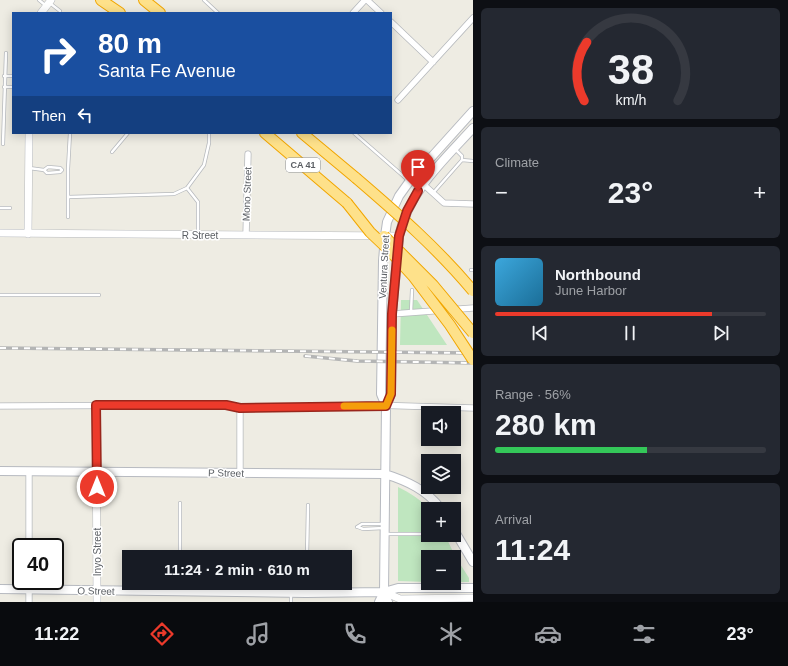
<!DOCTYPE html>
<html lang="en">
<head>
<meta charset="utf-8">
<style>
  body { margin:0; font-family:Helvetica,sans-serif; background:#242831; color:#f1f3f6; height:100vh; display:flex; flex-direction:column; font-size:15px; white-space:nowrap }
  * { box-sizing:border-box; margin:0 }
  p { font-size:13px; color:#9ea1a6 }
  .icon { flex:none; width:22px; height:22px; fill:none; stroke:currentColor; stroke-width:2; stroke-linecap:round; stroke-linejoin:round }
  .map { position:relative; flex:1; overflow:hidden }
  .details { display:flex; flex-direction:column; gap:8px; padding:8px; background:#0d0f14; width:315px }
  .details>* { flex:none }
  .banner { position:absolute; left:12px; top:12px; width:380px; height:122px; border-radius:0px; box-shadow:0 2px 10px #0003; background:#1a4fa0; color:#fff; overflow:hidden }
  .tools { position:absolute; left:421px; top:406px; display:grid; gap:8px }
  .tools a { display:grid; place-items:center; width:40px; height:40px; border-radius:0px; background:#171b24; box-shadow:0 2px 10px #0003; font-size:20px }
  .speed { position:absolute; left:12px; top:538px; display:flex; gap:8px; font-size:20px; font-weight:700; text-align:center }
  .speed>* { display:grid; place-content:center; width:52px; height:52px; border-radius:50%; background:#171b24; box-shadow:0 2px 10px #0003; line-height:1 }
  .speed .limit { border:2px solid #111; border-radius:6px; background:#fff; color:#111 }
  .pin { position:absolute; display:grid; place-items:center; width:34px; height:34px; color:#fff; margin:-41px -17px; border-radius:50% 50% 50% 0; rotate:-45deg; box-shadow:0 0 4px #0007 }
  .pin .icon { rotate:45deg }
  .me { position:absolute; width:44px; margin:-22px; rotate:0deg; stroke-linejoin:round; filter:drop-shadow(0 0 3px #0008) }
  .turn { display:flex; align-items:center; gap:14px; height:84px; padding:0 20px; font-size:18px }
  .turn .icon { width:52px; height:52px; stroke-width:2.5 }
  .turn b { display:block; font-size:28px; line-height:34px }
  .then { display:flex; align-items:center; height:38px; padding:0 20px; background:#0003; gap:8px; font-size:15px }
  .big { font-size:30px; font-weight:800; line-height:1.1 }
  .details .card { flex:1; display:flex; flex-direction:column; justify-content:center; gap:6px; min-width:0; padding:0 14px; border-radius:6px; background:#242831 }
  .details .dial { align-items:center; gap:0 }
  .dial svg { height:104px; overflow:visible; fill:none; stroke:#363941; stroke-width:7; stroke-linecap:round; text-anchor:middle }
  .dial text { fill:#f1f3f6; stroke:none }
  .song { display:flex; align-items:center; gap:12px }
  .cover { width:48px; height:48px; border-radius:6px; background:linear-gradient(135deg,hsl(200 70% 55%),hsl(200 70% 35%)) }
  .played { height:4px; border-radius:2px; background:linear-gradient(90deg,#ec3a2b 80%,#363941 80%) }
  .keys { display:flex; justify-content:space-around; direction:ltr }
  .heat { display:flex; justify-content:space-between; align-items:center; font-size:22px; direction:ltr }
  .charge { height:6px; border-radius:3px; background:linear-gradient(90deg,#34c759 56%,#363941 0) }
  .trip { position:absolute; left:122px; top:550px; width:230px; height:40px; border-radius:0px; background:#171b24; box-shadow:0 2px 10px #0003; font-weight:800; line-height:40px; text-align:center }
  .tabs { display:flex; height:64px; justify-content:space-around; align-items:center; background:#090b0e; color:#9ea1a6 }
  .tabs .icon { width:28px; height:28px }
  .tabs .active { color:#ec3a2b }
  .tabs b { font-size:18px; color:#f1f3f6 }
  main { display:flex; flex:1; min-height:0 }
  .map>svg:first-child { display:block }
  .green { fill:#bfe6bf }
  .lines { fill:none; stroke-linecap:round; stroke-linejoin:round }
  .service-casing { stroke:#b6b9bd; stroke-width:4 }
  .minor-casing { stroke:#b6b9bd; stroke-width:7 }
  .tertiary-casing { stroke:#b6b9bd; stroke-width:8 }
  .secondary-casing { stroke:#b7bac0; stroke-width:10 }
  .motorway-casing { stroke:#f1a600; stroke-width:12 }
  .service { stroke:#fff; stroke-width:2.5 }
  .minor { stroke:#fff; stroke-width:5.5 }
  .tertiary { stroke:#fff; stroke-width:7 }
  .secondary { stroke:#fff; stroke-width:8 }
  .motorway { stroke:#fee18a; stroke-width:10 }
  .rail-casing { stroke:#b4b5b5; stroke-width:3.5 }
  .rail { stroke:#fff; stroke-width:2; stroke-dasharray:6; stroke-linecap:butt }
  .motorway-bridge-casing { stroke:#f1a600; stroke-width:12; stroke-linecap:butt }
  .motorway-bridge { stroke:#fee18a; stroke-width:10 }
  .route-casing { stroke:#99261c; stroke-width:10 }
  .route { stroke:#ec3a2b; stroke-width:7 }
  .slow { stroke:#f59e0b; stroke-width:7 }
  .labels { text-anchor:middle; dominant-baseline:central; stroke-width:3; stroke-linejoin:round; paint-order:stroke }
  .shield { fill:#fff; stroke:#8c8f92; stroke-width:1 }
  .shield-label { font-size:9px; font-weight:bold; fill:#5b5f64 }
  .street-label { font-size:10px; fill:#5b5f64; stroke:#fff }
</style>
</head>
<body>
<main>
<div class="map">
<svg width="473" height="602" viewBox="0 0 473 602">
  <rect width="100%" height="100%" fill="#eeece3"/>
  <path class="green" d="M401,300H417L447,345H400Z
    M398,487C410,493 420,499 429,509H428V535H445L455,556L469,578V582H454V557H428V582L398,581Z"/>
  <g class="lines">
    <defs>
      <path id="service" d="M39,0L45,5
        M204,0L218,13
        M51,4L60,11V13
        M4,76H13
        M4,87H13
        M354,133L409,181
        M3,144L6,53
        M456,150L462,156V160
        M112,152L128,133
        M29,168L44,170L47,173L60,172L62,170L60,168L48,167L44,170
        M187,188L198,202V234
        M433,193L462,160L473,161
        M68,197L174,194L187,188L204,165L209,143V133
        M0,208H10
        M68,217V169L70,133
        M471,270H473
        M0,295H99
        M411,312L412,290
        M180,503V557
        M357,527L362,524H384
        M358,527L363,529L384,528
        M385,534H428
        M307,557L308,505
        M183,583V590
        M306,590V583
        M291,602V595"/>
      <path id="minor" d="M367,0L381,13
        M353,13L365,0
        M391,22L433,62
        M398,100L473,18
        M423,184L444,203L473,204
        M246,235L248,154
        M392,314L473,308
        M0,406L226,405L240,408L372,405L473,408
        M240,408V473
        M29,547V471
        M29,602V581"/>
      <path id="tertiary" d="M41,13L51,0
        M0,233L399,236
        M28,234L29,133
        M96,405L97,602
        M384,592L400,599L473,598"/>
      <path id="secondary" d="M386,406L391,394L392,314L399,236C409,191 443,161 473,128
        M0,471L385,474C407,481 427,490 441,509
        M454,530L473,562
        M0,589L306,593L384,592L398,588H473
        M379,602L384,592
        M388,602L384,592L386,406L381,394L383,261L385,236L387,222L399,196L409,182L473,111"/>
      <path id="motorway" d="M101,0L120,13
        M144,0L160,13
        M265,133L347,203
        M302,133L356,178"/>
    </defs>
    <use href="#service" class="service-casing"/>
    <use href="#minor" class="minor-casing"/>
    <use href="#tertiary" class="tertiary-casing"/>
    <use href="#secondary" class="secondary-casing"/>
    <use href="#motorway" class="motorway-casing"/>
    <use href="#service" class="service"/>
    <use href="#minor" class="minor"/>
    <use href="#tertiary" class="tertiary"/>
    <use href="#secondary" class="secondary"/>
    <use href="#motorway" class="motorway"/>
    <defs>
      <path id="rail" d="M0,348L473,353
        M305,356L357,361L473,363"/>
    </defs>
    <use href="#rail" class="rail-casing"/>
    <use href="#rail" class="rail"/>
    <defs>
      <path id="motorway-bridge" d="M356,178C398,214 438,249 473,291
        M347,203L370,232L390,251L413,276L450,325L473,360
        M384,236L433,285L473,333"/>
    </defs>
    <use href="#motorway-bridge" class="motorway-bridge-casing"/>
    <use href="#motorway-bridge" class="motorway-bridge"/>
  </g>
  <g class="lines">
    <defs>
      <path id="route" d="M97,487L96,405H226L240,408L386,406L391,394L392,314L399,236L407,211L418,191"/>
    </defs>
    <use href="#route" class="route-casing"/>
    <use href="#route" class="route"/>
    <path class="slow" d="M344,406H386L391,394L392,330"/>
  </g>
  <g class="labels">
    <rect class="shield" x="286" y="158" width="34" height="14" rx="3"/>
    <g class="shield-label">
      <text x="303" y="165">CA 41</text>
    </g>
    <g class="street-label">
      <text transform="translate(247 194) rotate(-88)">Mono Street</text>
      <text x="200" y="235">R Street</text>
      <text transform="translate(384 267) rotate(-87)">Ventura Street</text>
      <text transform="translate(226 473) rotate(1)">P Street</text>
      <text transform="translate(97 552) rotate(-90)">Inyo Street</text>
      <text transform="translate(96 591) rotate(1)">O Street</text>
    </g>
  </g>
</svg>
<div class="tools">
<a><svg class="icon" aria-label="sound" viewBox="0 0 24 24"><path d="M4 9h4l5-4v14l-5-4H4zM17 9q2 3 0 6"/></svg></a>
<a><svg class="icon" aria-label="layers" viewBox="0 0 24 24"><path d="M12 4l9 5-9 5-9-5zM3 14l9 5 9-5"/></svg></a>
<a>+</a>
<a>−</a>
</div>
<div class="speed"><div class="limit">40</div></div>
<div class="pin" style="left:418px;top:191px;background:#d93025"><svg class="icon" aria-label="arrive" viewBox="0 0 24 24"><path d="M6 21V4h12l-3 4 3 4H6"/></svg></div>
<svg class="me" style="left:97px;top:487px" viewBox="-20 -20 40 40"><circle r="17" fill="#ec3a2b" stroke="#fff" stroke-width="3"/><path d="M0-11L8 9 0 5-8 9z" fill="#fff"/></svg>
<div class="trip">11:24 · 2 min · 610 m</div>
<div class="banner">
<div class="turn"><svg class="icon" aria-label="right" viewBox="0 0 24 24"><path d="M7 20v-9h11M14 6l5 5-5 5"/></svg><div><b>80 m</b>Santa Fe Avenue</div></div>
<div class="then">Then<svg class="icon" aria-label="left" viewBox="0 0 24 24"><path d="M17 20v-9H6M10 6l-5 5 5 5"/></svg></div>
</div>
</div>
<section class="details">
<div class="card dial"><svg viewBox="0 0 100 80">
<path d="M14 69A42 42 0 1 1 86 69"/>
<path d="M14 69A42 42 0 0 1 16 24" stroke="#ec3a2b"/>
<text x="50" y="56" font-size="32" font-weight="700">38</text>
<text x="50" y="72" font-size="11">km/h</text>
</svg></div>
<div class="card"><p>Climate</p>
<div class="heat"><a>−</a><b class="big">23°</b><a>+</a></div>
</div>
<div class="card">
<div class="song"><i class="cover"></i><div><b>Northbound</b><p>June Harbor</p></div></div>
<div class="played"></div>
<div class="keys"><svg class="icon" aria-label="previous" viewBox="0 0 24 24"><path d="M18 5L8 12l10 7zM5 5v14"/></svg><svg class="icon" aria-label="pause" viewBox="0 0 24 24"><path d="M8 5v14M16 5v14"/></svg><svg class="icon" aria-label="next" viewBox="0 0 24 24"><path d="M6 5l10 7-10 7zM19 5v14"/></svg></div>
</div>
<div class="card"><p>Range · 56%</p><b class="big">280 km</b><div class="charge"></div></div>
<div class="card"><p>Arrival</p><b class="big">11:24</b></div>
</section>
</main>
<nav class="tabs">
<b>11:22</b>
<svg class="icon active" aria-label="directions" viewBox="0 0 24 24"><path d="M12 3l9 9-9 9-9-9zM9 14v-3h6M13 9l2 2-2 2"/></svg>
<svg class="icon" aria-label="music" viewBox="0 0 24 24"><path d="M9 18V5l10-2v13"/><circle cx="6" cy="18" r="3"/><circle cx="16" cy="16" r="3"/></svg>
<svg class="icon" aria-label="phone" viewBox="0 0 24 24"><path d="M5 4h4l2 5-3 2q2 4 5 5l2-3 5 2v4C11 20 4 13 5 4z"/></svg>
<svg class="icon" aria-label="climate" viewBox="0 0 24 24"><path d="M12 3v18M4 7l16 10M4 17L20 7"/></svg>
<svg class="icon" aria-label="car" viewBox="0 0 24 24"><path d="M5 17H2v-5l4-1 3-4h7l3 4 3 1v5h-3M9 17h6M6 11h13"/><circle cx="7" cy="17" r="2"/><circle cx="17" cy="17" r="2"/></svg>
<svg class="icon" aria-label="filters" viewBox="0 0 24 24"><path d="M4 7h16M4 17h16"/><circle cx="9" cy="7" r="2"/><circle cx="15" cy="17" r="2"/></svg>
<b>23°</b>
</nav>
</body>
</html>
